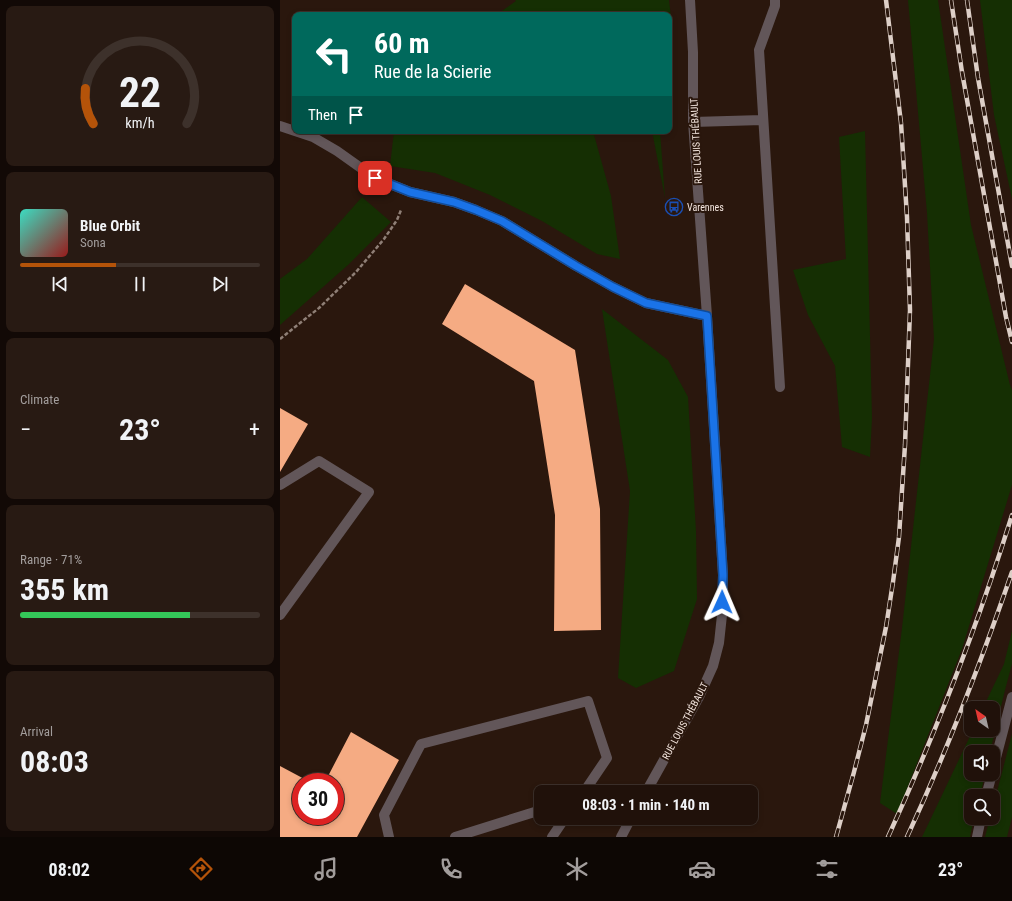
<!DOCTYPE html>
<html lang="en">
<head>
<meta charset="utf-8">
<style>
  body { margin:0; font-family:"Roboto Condensed",sans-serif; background:#281a13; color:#f1f3f6; height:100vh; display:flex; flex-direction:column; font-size:15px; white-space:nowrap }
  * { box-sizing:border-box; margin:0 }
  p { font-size:13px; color:#a29d9c }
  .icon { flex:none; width:22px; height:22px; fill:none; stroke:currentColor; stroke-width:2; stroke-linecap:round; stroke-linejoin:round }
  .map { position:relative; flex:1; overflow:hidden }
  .drawer { display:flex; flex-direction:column; gap:6px; padding:6px; background:#120906; width:280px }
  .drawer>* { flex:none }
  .guide { position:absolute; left:12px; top:12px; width:380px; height:122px; border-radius:8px; box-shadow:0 2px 6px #0003,0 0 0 1px #3d312b; background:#00695c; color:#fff; overflow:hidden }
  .needle { width:26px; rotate:326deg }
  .fabs { position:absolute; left:684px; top:701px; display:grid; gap:8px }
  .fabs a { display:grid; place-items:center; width:36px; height:36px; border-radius:8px; background:#20110a; box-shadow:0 2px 6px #0003,0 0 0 1px #3d312b; font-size:20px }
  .speed { position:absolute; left:12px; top:773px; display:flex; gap:8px; font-size:20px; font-weight:700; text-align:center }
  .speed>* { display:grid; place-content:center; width:52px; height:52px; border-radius:50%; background:#20110a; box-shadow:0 2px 6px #0003,0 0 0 1px #3d312b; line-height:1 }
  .speed .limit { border:6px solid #d22; background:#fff; color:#111 }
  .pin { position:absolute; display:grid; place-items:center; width:34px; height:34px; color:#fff; margin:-17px; border-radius:8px; box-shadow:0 2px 6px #0006 }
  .me { position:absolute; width:44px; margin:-22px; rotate:1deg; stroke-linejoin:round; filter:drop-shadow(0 0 3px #0008) }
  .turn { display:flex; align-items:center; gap:14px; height:84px; padding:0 16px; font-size:18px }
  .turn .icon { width:52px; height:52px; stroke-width:2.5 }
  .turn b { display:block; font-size:28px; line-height:34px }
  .then { display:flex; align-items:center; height:38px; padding:0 16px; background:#0003; gap:8px; font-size:15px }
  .big { font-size:30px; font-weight:700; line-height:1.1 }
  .drawer .widget { flex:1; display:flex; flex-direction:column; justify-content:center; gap:6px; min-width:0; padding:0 14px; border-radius:8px; background:#281a13 }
  .drawer .dial { align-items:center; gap:0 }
  .dial svg { height:104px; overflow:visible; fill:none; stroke:#3d312b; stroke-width:7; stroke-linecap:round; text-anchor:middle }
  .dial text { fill:#f1f3f6; stroke:none }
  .song { display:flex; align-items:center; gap:12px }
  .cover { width:48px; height:48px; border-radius:6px; background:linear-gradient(135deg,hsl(170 70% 55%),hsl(0 70% 35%)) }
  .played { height:4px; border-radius:2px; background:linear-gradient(90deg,#b45309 40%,#3d312b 40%) }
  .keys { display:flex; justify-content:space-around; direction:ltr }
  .heat { display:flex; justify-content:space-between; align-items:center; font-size:22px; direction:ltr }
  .charge { height:6px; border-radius:3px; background:linear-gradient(90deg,#34c759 71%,#3d312b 0) }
  .trip { position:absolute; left:254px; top:785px; width:224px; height:40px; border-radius:8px; background:#20110a; box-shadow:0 2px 6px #0003,0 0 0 1px #3d312b; font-weight:700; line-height:40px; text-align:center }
  .menu { display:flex; height:64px; justify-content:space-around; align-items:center; background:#0d0704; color:#a29d9c }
  .menu .icon { width:28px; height:28px }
  .menu .on { color:#b45309 }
  .menu b { font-size:18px; color:#f1f3f6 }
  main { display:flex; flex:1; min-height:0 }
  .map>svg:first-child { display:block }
  .green { fill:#152f03 }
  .building { fill:#f5ab83 }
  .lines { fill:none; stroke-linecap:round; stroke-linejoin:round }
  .path { stroke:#8f7f76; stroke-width:2.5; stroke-dasharray:4 2; stroke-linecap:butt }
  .lane { stroke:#625659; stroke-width:10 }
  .street { stroke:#625659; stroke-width:10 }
  .rail-casing { stroke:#ddcfc7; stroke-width:4.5 }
  .rail { stroke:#2a170d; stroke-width:3; stroke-dasharray:9; stroke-linecap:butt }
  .route-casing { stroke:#114b97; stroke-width:10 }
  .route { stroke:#1a73e8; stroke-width:7 }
  .labels { text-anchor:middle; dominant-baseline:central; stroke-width:4; stroke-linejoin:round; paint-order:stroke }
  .street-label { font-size:10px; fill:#f3e5de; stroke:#2a170d }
  .poi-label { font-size:10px; fill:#f3e5de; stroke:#2a170d; text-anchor:start }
</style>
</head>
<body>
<main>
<section class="drawer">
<div class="widget dial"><svg viewBox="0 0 100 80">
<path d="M14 69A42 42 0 1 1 86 69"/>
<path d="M14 69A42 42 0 0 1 8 42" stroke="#b45309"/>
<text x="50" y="56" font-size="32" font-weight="700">22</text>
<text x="50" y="72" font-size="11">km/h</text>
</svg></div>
<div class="widget">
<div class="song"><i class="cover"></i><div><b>Blue Orbit</b><p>Sona</p></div></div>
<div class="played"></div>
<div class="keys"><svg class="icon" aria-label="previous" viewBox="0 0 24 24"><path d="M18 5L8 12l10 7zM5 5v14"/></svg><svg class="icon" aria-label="pause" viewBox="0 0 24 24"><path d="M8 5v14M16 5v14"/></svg><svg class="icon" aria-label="next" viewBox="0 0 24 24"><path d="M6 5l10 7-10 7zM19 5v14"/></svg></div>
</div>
<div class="widget"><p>Climate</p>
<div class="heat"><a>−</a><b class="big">23°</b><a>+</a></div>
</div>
<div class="widget"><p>Range · 71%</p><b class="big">355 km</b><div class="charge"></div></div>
<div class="widget"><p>Arrival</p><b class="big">08:03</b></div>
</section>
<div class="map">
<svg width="732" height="837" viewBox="0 0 732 837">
  <rect width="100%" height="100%" fill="#2a170d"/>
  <path class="green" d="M235,0H389L392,26L389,36V15H216L236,1Z
    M628,0H658L691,225L730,385L732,390V485L682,649L617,814L600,803L622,628L654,339L647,213Z
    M700,0H732V199L714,115Z
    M114,131H313L331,196L340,259L317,254L262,221L210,195L155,173L110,166Z
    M372,131H380L385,198Z
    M585,131L592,418L590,457L562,447L555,366L528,315L513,270L566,259L559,137Z
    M82,197L111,222L68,265L0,325V279L27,259Z
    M322,309L388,360L408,397L416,531L417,599L394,671L356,688L338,678L350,491Z
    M732,631V664L725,690L710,752H691V774H705L700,796H691V818H694L690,837H642L693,730H713V708H703L724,664Z
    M732,734V817L727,837H705L710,818H713V807Z"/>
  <path class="building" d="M185,284L295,350L320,509L321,630L274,631L275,515L254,381L162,324Z
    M0,408L28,424L0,472Z
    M71,732L119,760L77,837H0V766L30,782H21V816H55V782H45Z"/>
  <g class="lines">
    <path class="path" d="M0,339L39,308L76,272L104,239L117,220L121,210"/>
    <path class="lane" d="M495,0V6L479,50L500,387
      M413,122L482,120"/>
    <path class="street" d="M0,126L15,131
      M15,131L33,137L57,151L95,178L130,192L174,202L196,210L222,221L296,266L333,287L366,303L427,316
      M0,485L39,461L89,492L0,615
      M713,769L732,697
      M366,792L419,697L433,666L439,643L442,615L443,575L436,460L427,316L413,122V52L410,0
      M706,796L712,774
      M109,837L104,815L141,744L308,701L327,758L304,792
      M175,837L261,810
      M272,837L285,818
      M341,837L351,818
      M697,837L701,818"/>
    <defs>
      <path id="rail" d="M671,0L682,72L726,317L732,342
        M687,0L698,78L732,266
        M556,837L574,772L586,725L606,627L613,582L619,537L622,490L625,445L630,310L627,217L621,123L606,0
        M608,837C656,732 698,625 732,515
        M627,837C667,751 701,662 732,572"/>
    </defs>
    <use href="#rail" class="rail-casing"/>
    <use href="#rail" class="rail"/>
  </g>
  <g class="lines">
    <defs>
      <path id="route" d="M95,178L130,192L174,202L196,210L222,221L296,266L333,287L366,303L427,316L443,575L442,602"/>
    </defs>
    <use href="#route" class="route-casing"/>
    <use href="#route" class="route"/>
  </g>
  <defs>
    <symbol id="bus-ring" viewBox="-11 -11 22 22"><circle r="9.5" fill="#2a170d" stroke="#1a4fb4" stroke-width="1.5"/><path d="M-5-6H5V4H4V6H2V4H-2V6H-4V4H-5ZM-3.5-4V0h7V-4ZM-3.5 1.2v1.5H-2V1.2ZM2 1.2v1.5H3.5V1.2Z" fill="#1a4fb4"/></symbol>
  </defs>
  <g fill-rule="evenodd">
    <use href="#bus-ring" x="384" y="197" width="20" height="20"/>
  </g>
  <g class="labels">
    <g class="street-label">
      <text transform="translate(416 141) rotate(-93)">RUE LOUIS THÉBAULT</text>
      <text transform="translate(405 721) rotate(-62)">RUE LOUIS THÉBAULT</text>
    </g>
    <g class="poi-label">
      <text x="407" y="207">Varennes</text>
    </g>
  </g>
</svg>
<div class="fabs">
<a><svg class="needle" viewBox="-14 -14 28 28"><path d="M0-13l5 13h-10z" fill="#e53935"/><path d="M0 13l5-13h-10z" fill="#a29d9c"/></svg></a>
<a><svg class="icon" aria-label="sound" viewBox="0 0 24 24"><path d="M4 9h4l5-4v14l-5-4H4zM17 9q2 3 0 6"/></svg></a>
<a><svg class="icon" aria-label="search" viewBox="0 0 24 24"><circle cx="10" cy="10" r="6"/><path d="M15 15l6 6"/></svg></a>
</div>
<div class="speed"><div class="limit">30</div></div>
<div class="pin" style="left:95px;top:178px;background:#d93025"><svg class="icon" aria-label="arrive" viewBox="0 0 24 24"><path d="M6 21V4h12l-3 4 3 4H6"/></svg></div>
<svg class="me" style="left:442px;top:602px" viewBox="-20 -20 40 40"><path d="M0-17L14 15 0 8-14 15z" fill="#1a73e8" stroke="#fff" stroke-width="4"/></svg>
<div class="trip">08:03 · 1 min · 140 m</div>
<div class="guide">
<div class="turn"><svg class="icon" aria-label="left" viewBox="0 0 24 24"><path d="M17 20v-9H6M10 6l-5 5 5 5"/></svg><div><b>60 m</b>Rue de la Scierie</div></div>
<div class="then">Then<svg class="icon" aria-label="arrive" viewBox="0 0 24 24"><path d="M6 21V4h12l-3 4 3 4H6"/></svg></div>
</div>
</div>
</main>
<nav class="menu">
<b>08:02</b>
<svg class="icon on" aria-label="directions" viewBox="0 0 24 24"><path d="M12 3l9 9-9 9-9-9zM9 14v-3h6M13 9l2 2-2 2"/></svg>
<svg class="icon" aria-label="music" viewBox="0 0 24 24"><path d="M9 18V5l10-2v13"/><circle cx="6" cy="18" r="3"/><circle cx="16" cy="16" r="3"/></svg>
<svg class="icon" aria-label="phone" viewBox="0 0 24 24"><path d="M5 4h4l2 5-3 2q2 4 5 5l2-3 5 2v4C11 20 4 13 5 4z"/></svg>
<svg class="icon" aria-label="climate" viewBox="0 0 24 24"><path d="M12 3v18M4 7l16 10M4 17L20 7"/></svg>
<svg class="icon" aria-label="car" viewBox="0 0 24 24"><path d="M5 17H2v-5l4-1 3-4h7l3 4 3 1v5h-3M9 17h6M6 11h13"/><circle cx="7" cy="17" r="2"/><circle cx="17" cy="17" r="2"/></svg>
<svg class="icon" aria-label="filters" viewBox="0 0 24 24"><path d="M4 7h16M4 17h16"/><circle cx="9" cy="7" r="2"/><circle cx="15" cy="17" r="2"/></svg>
<b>23°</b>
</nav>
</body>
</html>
